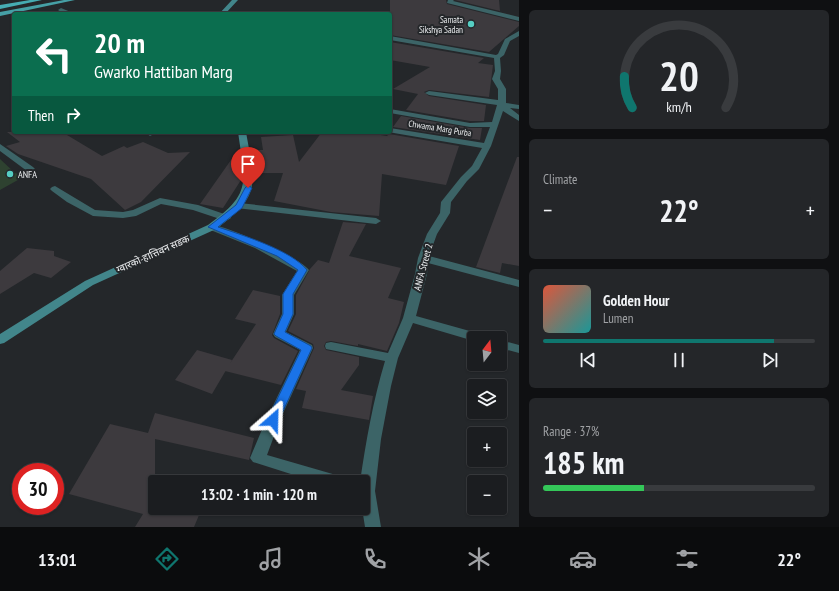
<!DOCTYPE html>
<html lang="en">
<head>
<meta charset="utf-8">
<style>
  body { margin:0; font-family:"PT Sans Narrow","Noto Sans Devanagari",sans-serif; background:#242629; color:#f1f3f6; height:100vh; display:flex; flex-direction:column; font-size:15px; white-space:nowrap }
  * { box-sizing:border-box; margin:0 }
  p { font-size:13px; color:#a0a2a5 }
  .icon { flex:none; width:22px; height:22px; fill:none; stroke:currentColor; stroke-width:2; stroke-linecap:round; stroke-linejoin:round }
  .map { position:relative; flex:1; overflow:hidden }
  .side { display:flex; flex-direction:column; gap:10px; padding:10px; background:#0f1012; width:320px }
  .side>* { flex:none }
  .banner { position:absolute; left:12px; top:12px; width:380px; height:122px; border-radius:4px; box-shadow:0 1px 3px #0004,0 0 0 1px #393b3e; background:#0b6e4f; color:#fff; overflow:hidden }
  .needle { width:26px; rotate:16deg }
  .buttons { position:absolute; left:467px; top:331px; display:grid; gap:8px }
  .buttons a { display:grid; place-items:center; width:40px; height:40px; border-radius:4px; background:#1b1d20; box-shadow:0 1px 3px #0004,0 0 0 1px #393b3e; font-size:20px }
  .speed { position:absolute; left:12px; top:463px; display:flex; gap:8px; font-size:20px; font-weight:700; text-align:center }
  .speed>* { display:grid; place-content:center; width:52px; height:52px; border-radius:50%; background:#1b1d20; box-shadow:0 1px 3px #0004,0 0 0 1px #393b3e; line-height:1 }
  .speed .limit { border:6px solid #d22; background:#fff; color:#111 }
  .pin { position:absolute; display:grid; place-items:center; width:34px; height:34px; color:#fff; margin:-41px -17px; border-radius:50% 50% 50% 0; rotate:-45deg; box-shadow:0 0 4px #0007 }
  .pin .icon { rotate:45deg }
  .me { position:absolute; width:44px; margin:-22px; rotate:25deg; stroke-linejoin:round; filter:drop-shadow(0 0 3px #0008) }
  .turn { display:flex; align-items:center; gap:14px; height:84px; padding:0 16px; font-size:18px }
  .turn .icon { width:52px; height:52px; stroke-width:2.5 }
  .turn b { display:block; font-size:28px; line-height:34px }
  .then { display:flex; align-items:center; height:38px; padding:0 16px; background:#0003; gap:8px; font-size:15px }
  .big { font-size:30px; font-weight:700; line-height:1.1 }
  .side .widget { flex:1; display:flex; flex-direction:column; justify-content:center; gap:6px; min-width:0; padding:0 14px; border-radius:6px; background:#242629 }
  .side .dial { align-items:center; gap:0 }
  .dial svg { height:104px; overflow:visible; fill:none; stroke:#393b3e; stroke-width:7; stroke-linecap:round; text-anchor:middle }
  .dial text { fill:#f1f3f6; stroke:none }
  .song { display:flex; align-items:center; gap:12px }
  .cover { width:48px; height:48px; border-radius:6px; background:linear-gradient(135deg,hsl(10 70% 55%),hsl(180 70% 35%)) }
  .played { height:4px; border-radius:2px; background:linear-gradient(90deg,#0f766e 85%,#393b3e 85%) }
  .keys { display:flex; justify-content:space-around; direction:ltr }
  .heat { display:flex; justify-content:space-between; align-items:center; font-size:22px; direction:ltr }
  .charge { height:6px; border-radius:3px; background:linear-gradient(90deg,#34c759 37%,#393b3e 0) }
  .trip { position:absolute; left:148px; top:475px; width:222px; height:40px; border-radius:4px; background:#1b1d20; box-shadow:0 1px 3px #0004,0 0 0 1px #393b3e; font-weight:700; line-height:40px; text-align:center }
  .dock { display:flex; height:64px; justify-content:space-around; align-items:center; background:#0b0c0d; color:#a0a2a5 }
  .dock .icon { width:28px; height:28px }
  .dock .active { color:#0f766e }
  .dock b { font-size:18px; color:#f1f3f6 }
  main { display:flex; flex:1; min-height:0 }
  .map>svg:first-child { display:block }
  .green { fill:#2e4230 }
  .building { fill:#3d3a3e }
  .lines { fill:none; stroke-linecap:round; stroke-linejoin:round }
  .pedestrian { fill:#3c6467; fill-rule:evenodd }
  .minor { fill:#3c6467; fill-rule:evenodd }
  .secondary { fill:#42868b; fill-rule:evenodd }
  .primary { fill:#46a0a6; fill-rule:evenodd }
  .trunk { fill:#46acb3; fill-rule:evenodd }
  .route { fill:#1a73e8; stroke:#114b97 }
  .poi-dot { fill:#56cec3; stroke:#24272a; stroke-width:1.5 }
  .labels { text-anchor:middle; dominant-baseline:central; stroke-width:4; stroke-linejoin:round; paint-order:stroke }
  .far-poi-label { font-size:9px; fill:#eceef0; stroke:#24272a; text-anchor:end }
  .far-street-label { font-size:9px; fill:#eceef0; stroke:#24272a }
  .poi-label { font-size:10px; fill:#eceef0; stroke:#24272a; text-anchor:start }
  .street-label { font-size:10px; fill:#eceef0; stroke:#24272a }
</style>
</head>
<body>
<main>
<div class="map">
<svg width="519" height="527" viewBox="0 0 519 527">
  <rect width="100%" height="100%" fill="#24272a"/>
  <path class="green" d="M0,159L15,173L25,176L0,190Z"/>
  <path class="building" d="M390,0H446L447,4L519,22V26L489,52L390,35Z
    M455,0H499L500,11Z
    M390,42L484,58L478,63L493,65L489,97L429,90L424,92L429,96L486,105L484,121H470L406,110L418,94L393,89L430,67L390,60Z
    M401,116L470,128H482L480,140L393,127Z
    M7,132H62L102,156L124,146L127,148L143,142L168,153L190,152L141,202L125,210L91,179L18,154L6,146L20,142Z
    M322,132H361L387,136L389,134L459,146L446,185L382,174L379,216L331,212L274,201L283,173H254L251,150H263L261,137L293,135L299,162Z
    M238,150L241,163V180L223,208L200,204Z
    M517,157H519V266L502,263L500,273L476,267Z
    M343,222L366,224L349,256L401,268L388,298L404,302L399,323L387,351L358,344V346L331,341L326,342L324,346L326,350L359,357V365L341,390L373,396L369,420L302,408L306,391L296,389L314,348L313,344L288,331L296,314V295L310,269L318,260L329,263Z
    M27,248L54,251V256L71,262L51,278L34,273L0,294V271Z
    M253,290L280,296V314L272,335L274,338L298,351L281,385L225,371L256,324L235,319Z
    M197,350L232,360L212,394L175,380Z
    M155,413L254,438L249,460L155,439V508H202L194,527H135L143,514L69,494L110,424L148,433Z"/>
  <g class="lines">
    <path class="pedestrian" d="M55,186L95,210L123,212L133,210L160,198L198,205L230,216L231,218L226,221L193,210L161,204L136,216L123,218L93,216L67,202L52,191L50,189L52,187Z"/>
    <path class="minor" d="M448,0H454L453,1L519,17V21L447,3Z
      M61,8L73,13L74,14C68,14 63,14 58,10Z
      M519,31V36L510,41L504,55L500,58L501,71L500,79L506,89V103L519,105V109L510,108L519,115V121L503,111L491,146L479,169L467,181L451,202L450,213L437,234L429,256L519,280V287L428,263L427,274L416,316L484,335L486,338H474V341L413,323L398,358L391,386L381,439L375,491L381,527H365L362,508H363V482H360C366,441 373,401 385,361L331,350L326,349L325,346L326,343L331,342L388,353L403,318L415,274L418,258L427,234L440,213L441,202L461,177L472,166L482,148L388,132H390V128L484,143L490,127H470L390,113V109L470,123L492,122L497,105L429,95L425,93L429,91L498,100V89L492,79L495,71L494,58L390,40V36L496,55L498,54L505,39Z
      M144,132H153L154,134L150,136Z
      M0,144L33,167L35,169L33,171H27L0,151Z
      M239,203L376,218L381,221L376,224L236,208L234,206Z
      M212,224C231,229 298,256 309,270L294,295V314L286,332L312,345L313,348L280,420L267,455L343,477L345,482H316L253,462L250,458L266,420L300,350L275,337L273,334L282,314V295L297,271L255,248L208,229L207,227Z
      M500,340L519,345V353L500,348Z"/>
    <path class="secondary" d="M232,0H238L225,14H219Z
      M238,132H246C255,184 262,195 216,229L93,285L4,343L0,344V334L85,281L208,225C253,193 245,182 238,132Z"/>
    <path class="primary" d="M64,0H75L0,16V12Z"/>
    <path class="trunk" d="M30,0H42L0,9V5Z"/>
  </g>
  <path class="route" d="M248,185L252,188L242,208L218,227C242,235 291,250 307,270L293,294V314L285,332L311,346L312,348L279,420L277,424L273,425L268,424L267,420L301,350L276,336L274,334L283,314V294L298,270L277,256L208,227L236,205L245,188Z"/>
  <g class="poi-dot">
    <circle cx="471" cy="24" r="4"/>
    <circle cx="10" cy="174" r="4"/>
  </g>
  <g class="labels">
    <g class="far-poi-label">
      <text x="463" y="19">Samata<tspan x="463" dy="10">Sikshya Sadan</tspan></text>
    </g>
    <g class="far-street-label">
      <text transform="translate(440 128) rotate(9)">Chwama Marg Purba</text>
    </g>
    <g class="poi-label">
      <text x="18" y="174">ANFA</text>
    </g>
    <g class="street-label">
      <text transform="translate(153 254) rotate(-24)">ग्वारको-हात्तिवन सडक</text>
      <text transform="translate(423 267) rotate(-75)">ANFA Street 2</text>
    </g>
  </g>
</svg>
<div class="buttons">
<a><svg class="needle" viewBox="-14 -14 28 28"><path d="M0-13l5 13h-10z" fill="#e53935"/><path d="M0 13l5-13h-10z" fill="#a0a2a5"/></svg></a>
<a><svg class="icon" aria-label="layers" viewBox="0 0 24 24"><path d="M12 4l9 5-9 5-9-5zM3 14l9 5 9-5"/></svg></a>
<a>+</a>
<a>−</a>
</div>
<div class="speed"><div class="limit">30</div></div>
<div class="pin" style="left:248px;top:188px;background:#d93025"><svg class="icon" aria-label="arrive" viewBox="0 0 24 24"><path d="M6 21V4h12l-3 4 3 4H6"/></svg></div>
<svg class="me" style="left:273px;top:420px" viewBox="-20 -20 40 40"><path d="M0-17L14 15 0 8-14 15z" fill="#1a73e8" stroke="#fff" stroke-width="4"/></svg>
<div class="trip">13:02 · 1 min · 120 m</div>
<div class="banner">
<div class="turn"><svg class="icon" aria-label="left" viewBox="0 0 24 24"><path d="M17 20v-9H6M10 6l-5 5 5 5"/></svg><div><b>20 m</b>Gwarko Hattiban Marg</div></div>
<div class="then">Then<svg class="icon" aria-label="right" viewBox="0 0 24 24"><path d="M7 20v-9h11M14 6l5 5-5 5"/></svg></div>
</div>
</div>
<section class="side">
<div class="widget dial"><svg viewBox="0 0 100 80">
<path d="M14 69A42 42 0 1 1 86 69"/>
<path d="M14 69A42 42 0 0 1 8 45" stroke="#0f766e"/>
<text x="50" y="56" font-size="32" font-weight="700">20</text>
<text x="50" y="72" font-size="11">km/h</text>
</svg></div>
<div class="widget"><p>Climate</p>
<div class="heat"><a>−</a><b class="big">22°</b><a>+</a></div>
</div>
<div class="widget">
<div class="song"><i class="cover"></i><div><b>Golden Hour</b><p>Lumen</p></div></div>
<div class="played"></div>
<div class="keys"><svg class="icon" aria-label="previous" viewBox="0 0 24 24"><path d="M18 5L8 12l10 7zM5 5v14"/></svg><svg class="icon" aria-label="pause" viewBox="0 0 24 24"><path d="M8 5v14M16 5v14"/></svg><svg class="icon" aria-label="next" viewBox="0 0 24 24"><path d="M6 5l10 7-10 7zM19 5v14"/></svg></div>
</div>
<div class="widget"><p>Range · 37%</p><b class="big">185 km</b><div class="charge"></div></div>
</section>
</main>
<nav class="dock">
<b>13:01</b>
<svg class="icon active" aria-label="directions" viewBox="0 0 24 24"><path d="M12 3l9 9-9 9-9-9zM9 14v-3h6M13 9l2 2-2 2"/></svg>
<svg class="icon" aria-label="music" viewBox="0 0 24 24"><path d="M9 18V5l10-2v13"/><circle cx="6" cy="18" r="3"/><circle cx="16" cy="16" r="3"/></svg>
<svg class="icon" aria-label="phone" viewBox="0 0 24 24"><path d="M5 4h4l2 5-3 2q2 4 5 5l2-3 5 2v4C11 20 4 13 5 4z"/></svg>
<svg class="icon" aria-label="climate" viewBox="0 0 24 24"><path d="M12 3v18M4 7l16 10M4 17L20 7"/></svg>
<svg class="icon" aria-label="car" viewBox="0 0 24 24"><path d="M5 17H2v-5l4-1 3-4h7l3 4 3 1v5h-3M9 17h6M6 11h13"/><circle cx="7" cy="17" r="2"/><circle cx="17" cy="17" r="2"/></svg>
<svg class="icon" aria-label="filters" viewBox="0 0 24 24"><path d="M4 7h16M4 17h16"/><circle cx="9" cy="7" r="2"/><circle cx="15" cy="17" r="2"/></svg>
<b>22°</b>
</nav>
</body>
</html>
